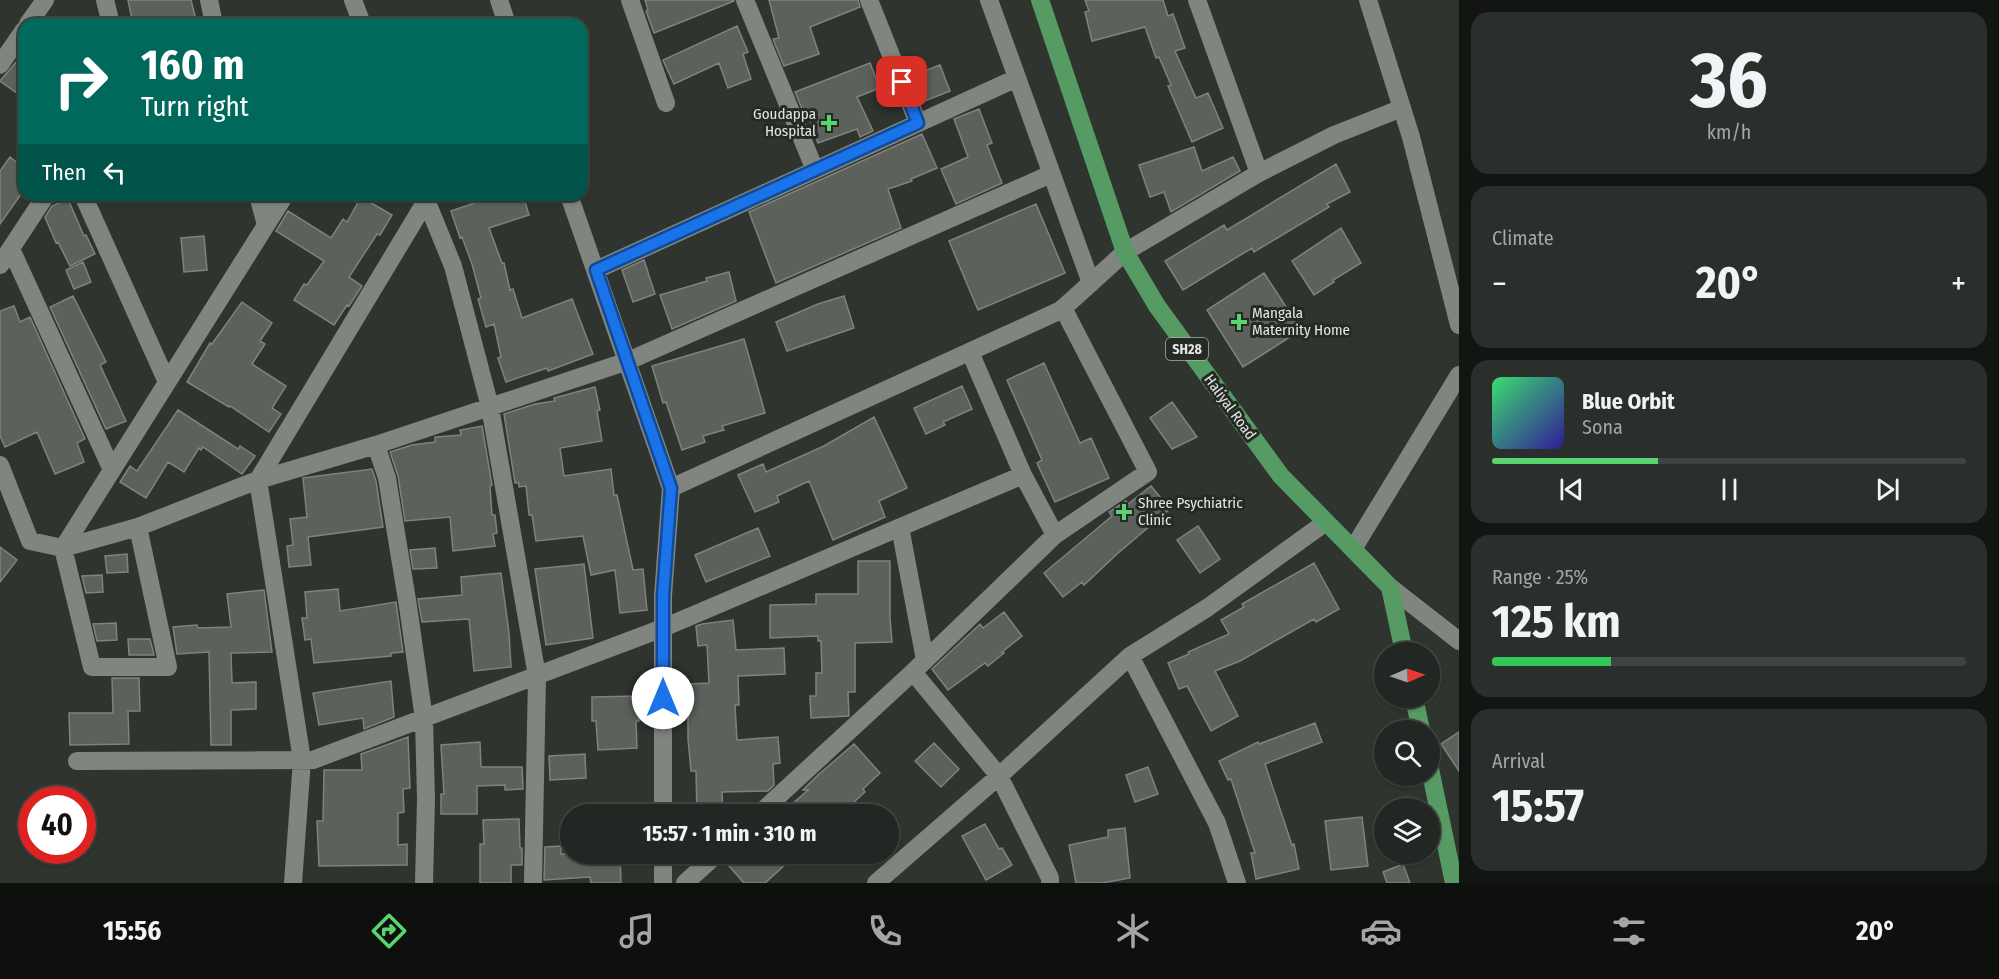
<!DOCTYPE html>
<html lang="en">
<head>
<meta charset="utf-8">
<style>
  body { margin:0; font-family:"Fira Sans Condensed",sans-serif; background:#2b2f2b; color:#f1f3f6; height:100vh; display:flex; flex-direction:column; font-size:22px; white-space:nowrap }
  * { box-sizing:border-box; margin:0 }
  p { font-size:20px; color:#a3a5a6 }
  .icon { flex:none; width:33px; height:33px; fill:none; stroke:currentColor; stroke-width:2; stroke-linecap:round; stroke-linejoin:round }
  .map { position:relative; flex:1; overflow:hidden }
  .drawer { display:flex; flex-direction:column; gap:12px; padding:12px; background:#131513; width:540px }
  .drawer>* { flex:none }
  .hud { position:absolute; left:18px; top:18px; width:570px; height:183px; border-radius:18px; box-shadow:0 2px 4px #0004,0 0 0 2px #404441; background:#00695c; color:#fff; overflow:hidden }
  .needle { width:39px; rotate:88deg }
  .buttons { position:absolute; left:1374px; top:642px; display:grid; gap:12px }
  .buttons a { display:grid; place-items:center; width:66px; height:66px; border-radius:50%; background:#232723; box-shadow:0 2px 4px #0004,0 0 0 2px #404441; font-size:30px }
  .speed { position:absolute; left:18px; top:786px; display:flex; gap:12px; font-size:30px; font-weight:700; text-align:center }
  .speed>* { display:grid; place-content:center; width:78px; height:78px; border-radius:50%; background:#232723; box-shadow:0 2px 4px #0004,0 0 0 2px #404441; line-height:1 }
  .speed .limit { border:9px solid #d22; background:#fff; color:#111 }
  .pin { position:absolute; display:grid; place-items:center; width:51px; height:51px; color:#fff; margin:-26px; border-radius:12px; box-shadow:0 3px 9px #0006 }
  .me { position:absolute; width:66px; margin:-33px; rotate:0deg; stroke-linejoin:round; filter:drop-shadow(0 0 4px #0008) }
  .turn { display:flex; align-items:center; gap:21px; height:126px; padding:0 24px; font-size:27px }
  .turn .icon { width:78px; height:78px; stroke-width:2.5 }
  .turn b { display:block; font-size:42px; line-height:51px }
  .then { display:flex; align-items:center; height:57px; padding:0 24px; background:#0003; gap:12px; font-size:22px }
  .big { font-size:45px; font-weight:700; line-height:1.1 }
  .drawer .widget { flex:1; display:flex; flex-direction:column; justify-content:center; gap:9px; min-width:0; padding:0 21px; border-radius:18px; background:#2b2f2b }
  .drawer .dial { align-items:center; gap:0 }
  .dial b { font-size:78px; line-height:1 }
  .song { display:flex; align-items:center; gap:18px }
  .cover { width:72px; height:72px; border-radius:9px; background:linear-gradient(135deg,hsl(140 70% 55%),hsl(250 70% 35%)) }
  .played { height:6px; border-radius:3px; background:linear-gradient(90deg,#59d56f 35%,#404441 35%) }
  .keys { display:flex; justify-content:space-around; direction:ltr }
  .heat { display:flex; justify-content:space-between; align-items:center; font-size:33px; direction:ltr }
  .charge { height:9px; border-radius:4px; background:linear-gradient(90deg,#34c759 25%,#404441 0) }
  .trip { position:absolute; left:560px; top:804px; width:339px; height:60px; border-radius:30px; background:#232723; box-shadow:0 2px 4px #0004,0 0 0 2px #404441; font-weight:700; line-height:60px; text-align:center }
  .tab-bar { display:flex; height:96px; justify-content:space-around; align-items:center; background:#0e100e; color:#a3a5a6 }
  .tab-bar .icon { width:42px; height:42px }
  .tab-bar .current { color:#59d56f }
  .tab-bar b { font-size:27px; color:#f1f3f6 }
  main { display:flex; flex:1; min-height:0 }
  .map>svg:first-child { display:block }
  .building { fill:#5c615c; stroke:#7d837e; stroke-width:1.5 }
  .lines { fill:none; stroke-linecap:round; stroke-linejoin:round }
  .street { stroke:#808580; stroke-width:18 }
  .secondary { stroke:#808580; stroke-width:18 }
  .primary { stroke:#559b63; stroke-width:18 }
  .route-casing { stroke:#114b97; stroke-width:15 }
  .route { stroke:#1a73e8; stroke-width:10 }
  .poi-dot { fill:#59d56f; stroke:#252a25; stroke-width:2 }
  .labels { text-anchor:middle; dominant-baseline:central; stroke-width:6; stroke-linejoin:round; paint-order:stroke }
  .shield { fill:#252a25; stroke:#aaaeaa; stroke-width:1.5 }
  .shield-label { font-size:14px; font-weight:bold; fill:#e3e6e3 }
  .poi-label { font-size:15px; fill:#e3e6e3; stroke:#252a25; text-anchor:start }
  .street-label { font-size:15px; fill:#e3e6e3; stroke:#252a25 }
</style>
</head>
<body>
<main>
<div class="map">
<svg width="1459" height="883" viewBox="0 0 1459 883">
  <rect width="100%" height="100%" fill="#2f342f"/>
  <path class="building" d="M128,0H191L197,24H133Z
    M645,0H734V1L654,33L646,11L648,10Z
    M769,0H858L860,7L810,27L819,54L784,66L773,39L779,38Z
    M1085,0H1163L1168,16L1173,14L1185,48L1175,51L1196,98L1208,93L1223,128L1192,142L1168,86L1171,85L1159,57L1156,58L1145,27L1092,41L1085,12L1089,11Z
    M737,26L748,52L743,54L751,79L728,88L719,63L674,84L663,60Z
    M17,61L24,66V98L0,81Z
    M870,63L880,88L857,97L873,131L860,137L857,129L818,143L808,115L805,116L795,92Z
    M940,65L950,91L922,102L911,76Z
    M979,109L992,143L987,145L1002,183L956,204L941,169L968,157L954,119Z
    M922,134L937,168L911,179L912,181L888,189L901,228L776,283L749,212Z
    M1194,147L1202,171L1233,157L1240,171L1171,212L1164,192L1150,197L1139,165Z
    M10,157L24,168V190L0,224V171Z
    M1336,164L1350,192L1327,204L1329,207L1254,252L1252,248L1183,290L1165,261L1224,225L1227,230Z
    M498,195H523L529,215L489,228L502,263H504L510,290L513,289L522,318L572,299L593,354L548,371L547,368L506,382L498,358L501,357L494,324L486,327L478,299L481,298L472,264L462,237L460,238L451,211Z
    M361,197L392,215L380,235L377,234L349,277L362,286L349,306L347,305L334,325L294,300L304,284L307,285L324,261L276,231L288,211L331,238L343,219L347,222Z
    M68,199L84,236L86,235L95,254L70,266L58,242L56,243L45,217L52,206Z
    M1036,204L1065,273L978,310L949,241Z
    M1341,228L1361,263L1333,280L1334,282L1314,295L1292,261Z
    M204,236L207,270L184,272L181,238Z
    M644,260L655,294L633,302L622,270Z
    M83,262L91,282L74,289L66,270Z
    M729,272L736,301L672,329L660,295L707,281L706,278Z
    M1264,273L1301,330L1243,367L1207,310Z
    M73,296L106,362L100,365L126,421L106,429L50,307Z
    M844,296L854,328L787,351L776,322L818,304Z
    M242,302L272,323L260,341L265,344L252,364L286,386L272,408L281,414L269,432L230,406L229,407L187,382L210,343L212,344Z
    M14,306L20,322L30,317L85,439L77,443L84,462L55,474L37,432L5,447L0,436V311Z
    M744,339L765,413L722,426L724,430L703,436L705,442L682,450L666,402L663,403L652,366Z
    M1044,363L1080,443L1091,438L1109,478L1055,502L1037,463L1042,460L1007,380Z
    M962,386L972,409L943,422L945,425L926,434L914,408Z
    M595,387L600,410L597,411L602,441L560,448L564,476L611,469L614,495H617L633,570L643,569L647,610L620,613L615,570L591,575L583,536L536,541L532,515H529L526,486L519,487V483H515L504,414L535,404L555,401L554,398Z
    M1172,402L1197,437L1172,449L1150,418Z
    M178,410L238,449L240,446L255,456L242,474L203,447L201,450L199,448L184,472L168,462L146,498L120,482L130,466L137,471Z
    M874,417L907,488L879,501L885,517L833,540L809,481L777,496L779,502L755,512L738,475L763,464L766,472L824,446Z
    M482,426L492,485L490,486L492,515H495L497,533L493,534L495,546L453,551L450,517L405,521L398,476L390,452L412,445L435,442V437H437L461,435L460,430Z
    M372,469L376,481L383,527L308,537L311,565L289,567L287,546L293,545L290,519L307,517L303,478Z
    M1151,486L1170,509L1117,554L1084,585L1082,582L1063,597L1044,573L1112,516L1109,512L1126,501L1128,504Z
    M1198,526L1220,559L1200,573L1177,540Z
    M758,528L770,556L706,582L695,555Z
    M0,547L17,560L0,582Z
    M435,548L437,568L413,569L410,550Z
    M127,554L128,572L107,573L105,556Z
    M858,561H890V618L892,642L855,643V692H848L849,716L811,718L810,696H816V673H822L821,641H818V636L770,638V605L816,604V594H858Z
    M1314,563L1339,609L1316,622L1314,619L1240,661L1215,671L1238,716L1211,731L1187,686L1179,689L1168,663L1189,654L1188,652L1229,634L1221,620L1244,607L1242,604Z
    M584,564L593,638L546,645L535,569Z
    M501,573L509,633L511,667L474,671L469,619L422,622L418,599L462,595L461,577Z
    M102,575L103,592L86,593L82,576Z
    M338,589L340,611L396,602L403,652L391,653V656L314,663L311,639L305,640L302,618H307L305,592Z
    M264,590L272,652L231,653L232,683L256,682V709L231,710V745H211L209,652L177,654L173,627L197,625L198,628L231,627L227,594Z
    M1004,612L1022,636L1002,652L1004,653L988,666L985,663L948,690L932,669L980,624L983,628Z
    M733,620L736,650L784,648L785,674L738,676L739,705H735L737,740L778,737L780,763L773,764L774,785L768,791L722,792L723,814H697L696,771H691L688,739V684L709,683L707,645L698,646L696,626L702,624Z
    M116,623L117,640L97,641L93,624Z
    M128,639H150L154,655H129Z
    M112,678H139L140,711H128L129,744L70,745L69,713H113Z
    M391,681L394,717L364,729L363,718L319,725L313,693Z
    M638,696L639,721H636L637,748L598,750L596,721H592V697Z
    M1315,723L1322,742L1265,764L1292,845L1294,844L1299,869L1256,879L1251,853H1255L1231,779L1228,780L1219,761L1258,742L1259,744Z
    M1459,732V771L1441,744Z
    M408,737L410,788L403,789L404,812L398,813V845L407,844V865L319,866L317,821H323L324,770H362L361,754Z
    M480,742L481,767H522L523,789L505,790V785L477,786V814H441V794H444L441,745Z
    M934,743L959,769L941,787L915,761Z
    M854,744L880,773L863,789L865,792L841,814H781L808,790H803L818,775Z
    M585,754L586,778L550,780L549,756Z
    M1148,767L1158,794L1135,802L1126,775Z
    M1362,817L1368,866L1331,870L1325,821Z
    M519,819L520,848H522V865H511V883H480V844H484L483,820Z
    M985,824L999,849L1002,848L1012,865L986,880L962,836Z
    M1125,828L1130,878L1102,883H1076L1069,845L1108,837V830Z
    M561,846V854H620L621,883H591L590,877L544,880L545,847Z
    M742,854H797L765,883H744L729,866Z
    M1403,864L1410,883H1387L1383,872Z"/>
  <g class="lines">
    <path class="street" d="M105,0L111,24
      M209,0L214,24
      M353,0L362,24
      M499,0L507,24
      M630,0L666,103
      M745,0L815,170
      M869,0L918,123
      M989,0L1091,283
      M1197,0L1259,173
      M1368,0L1411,137L1459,325
      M28,24L45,0
      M0,65L24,30
      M83,195L167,382
      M258,195L266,225
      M424,195L453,266L490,407L537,676L533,883
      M569,195L671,488
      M11,249L112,470
      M0,265L46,195
      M596,270L1017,78
      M970,352L1023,475L1055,535
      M376,445L387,478L408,606L424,719L426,799L424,883
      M0,465L30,541L63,548L138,527L258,480L376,445L628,361L1051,174
      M138,527L168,667H92L63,548L285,195
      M900,527L925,660
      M1353,549L1459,375
      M913,672L999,776L1050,878V883
      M77,761L313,760L663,628L1023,475
      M759,814L913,672L1055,535L1148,472L1063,308
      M293,883L302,760L258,480L426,201
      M685,883L717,854
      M876,883L999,776L1130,656
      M1237,883L1217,823L1130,656L1207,608L1326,522"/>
    <path class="secondary" d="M1390,587L1459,641
      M663,814V596L671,488L1061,310L1125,252L1259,173L1334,135L1402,108
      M663,854V883"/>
    <path class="primary" d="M1040,0L1125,252L1157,306L1281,476L1390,587L1404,652
      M1414,698L1421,730
      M1430,769L1454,883"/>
  </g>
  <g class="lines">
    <defs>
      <path id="route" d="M663,698V596L671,488L596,270L918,123L902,82"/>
    </defs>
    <use href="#route" class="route-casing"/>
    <use href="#route" class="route"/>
  </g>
  <g class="poi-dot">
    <path d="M826 114h6v6h6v6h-6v6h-6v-6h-6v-6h6z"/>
    <path d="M1236 313h6v6h6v6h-6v6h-6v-6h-6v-6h6z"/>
    <path d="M1121 503h6v6h6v6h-6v6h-6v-6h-6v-6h6z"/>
  </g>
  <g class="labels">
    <rect class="shield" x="1166" y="338" width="42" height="22" rx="4.5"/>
    <g class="shield-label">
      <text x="1187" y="349">SH28</text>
    </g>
    <g class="poi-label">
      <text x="816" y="114" text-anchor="end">Goudappa<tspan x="816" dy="17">Hospital</tspan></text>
      <text x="1252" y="313">Mangala<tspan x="1252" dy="17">Maternity Home</tspan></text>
      <text x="1138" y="503">Shree Psychiatric<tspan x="1138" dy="17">Clinic</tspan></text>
    </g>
    <g class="street-label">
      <text transform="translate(1230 407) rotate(54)">Haliyal Road</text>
    </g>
  </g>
</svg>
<div class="buttons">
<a><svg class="needle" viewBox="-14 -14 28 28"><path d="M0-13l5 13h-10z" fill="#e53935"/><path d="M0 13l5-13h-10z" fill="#a3a5a6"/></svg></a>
<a><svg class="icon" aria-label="search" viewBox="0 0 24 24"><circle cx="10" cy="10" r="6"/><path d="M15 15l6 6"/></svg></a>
<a><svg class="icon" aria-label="layers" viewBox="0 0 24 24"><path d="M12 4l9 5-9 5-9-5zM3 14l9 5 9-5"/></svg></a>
</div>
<div class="speed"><div class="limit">40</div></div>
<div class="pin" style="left:902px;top:82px;background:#d93025"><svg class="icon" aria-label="arrive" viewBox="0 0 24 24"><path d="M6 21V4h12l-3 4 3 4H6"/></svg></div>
<svg class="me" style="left:663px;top:698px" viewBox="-20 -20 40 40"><circle r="19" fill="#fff"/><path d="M0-13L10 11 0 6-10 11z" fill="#1a73e8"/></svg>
<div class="trip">15:57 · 1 min · 310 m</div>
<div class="hud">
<div class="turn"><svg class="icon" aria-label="right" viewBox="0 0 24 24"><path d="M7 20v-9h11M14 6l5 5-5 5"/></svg><div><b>160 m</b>Turn right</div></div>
<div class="then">Then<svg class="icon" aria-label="left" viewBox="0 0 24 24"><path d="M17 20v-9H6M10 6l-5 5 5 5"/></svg></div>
</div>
</div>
<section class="drawer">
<div class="widget dial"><b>36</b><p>km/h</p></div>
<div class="widget"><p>Climate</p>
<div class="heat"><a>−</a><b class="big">20°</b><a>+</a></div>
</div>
<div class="widget">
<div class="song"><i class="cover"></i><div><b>Blue Orbit</b><p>Sona</p></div></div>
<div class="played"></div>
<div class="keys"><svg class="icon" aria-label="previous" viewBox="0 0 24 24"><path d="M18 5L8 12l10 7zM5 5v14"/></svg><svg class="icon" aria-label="pause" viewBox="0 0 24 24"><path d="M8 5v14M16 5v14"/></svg><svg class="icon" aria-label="next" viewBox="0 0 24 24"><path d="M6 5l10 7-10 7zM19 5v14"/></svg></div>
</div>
<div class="widget"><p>Range · 25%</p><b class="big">125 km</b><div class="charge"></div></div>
<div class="widget"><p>Arrival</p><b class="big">15:57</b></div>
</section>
</main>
<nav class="tab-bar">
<b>15:56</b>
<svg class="icon current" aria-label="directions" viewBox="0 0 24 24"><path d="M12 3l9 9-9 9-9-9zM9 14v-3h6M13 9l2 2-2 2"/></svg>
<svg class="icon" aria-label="music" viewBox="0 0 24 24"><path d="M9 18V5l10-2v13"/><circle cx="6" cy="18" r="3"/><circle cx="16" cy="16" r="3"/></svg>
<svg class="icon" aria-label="phone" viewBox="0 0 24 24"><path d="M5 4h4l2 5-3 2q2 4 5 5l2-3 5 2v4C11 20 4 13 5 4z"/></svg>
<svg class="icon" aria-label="climate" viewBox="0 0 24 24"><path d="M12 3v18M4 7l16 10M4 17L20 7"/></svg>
<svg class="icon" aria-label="car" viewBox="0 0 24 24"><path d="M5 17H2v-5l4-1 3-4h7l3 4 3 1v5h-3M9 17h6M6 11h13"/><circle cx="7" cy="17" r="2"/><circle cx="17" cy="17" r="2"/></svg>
<svg class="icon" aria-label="filters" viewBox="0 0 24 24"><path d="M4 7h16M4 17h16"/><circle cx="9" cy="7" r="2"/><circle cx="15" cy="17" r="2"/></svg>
<b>20°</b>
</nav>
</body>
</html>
